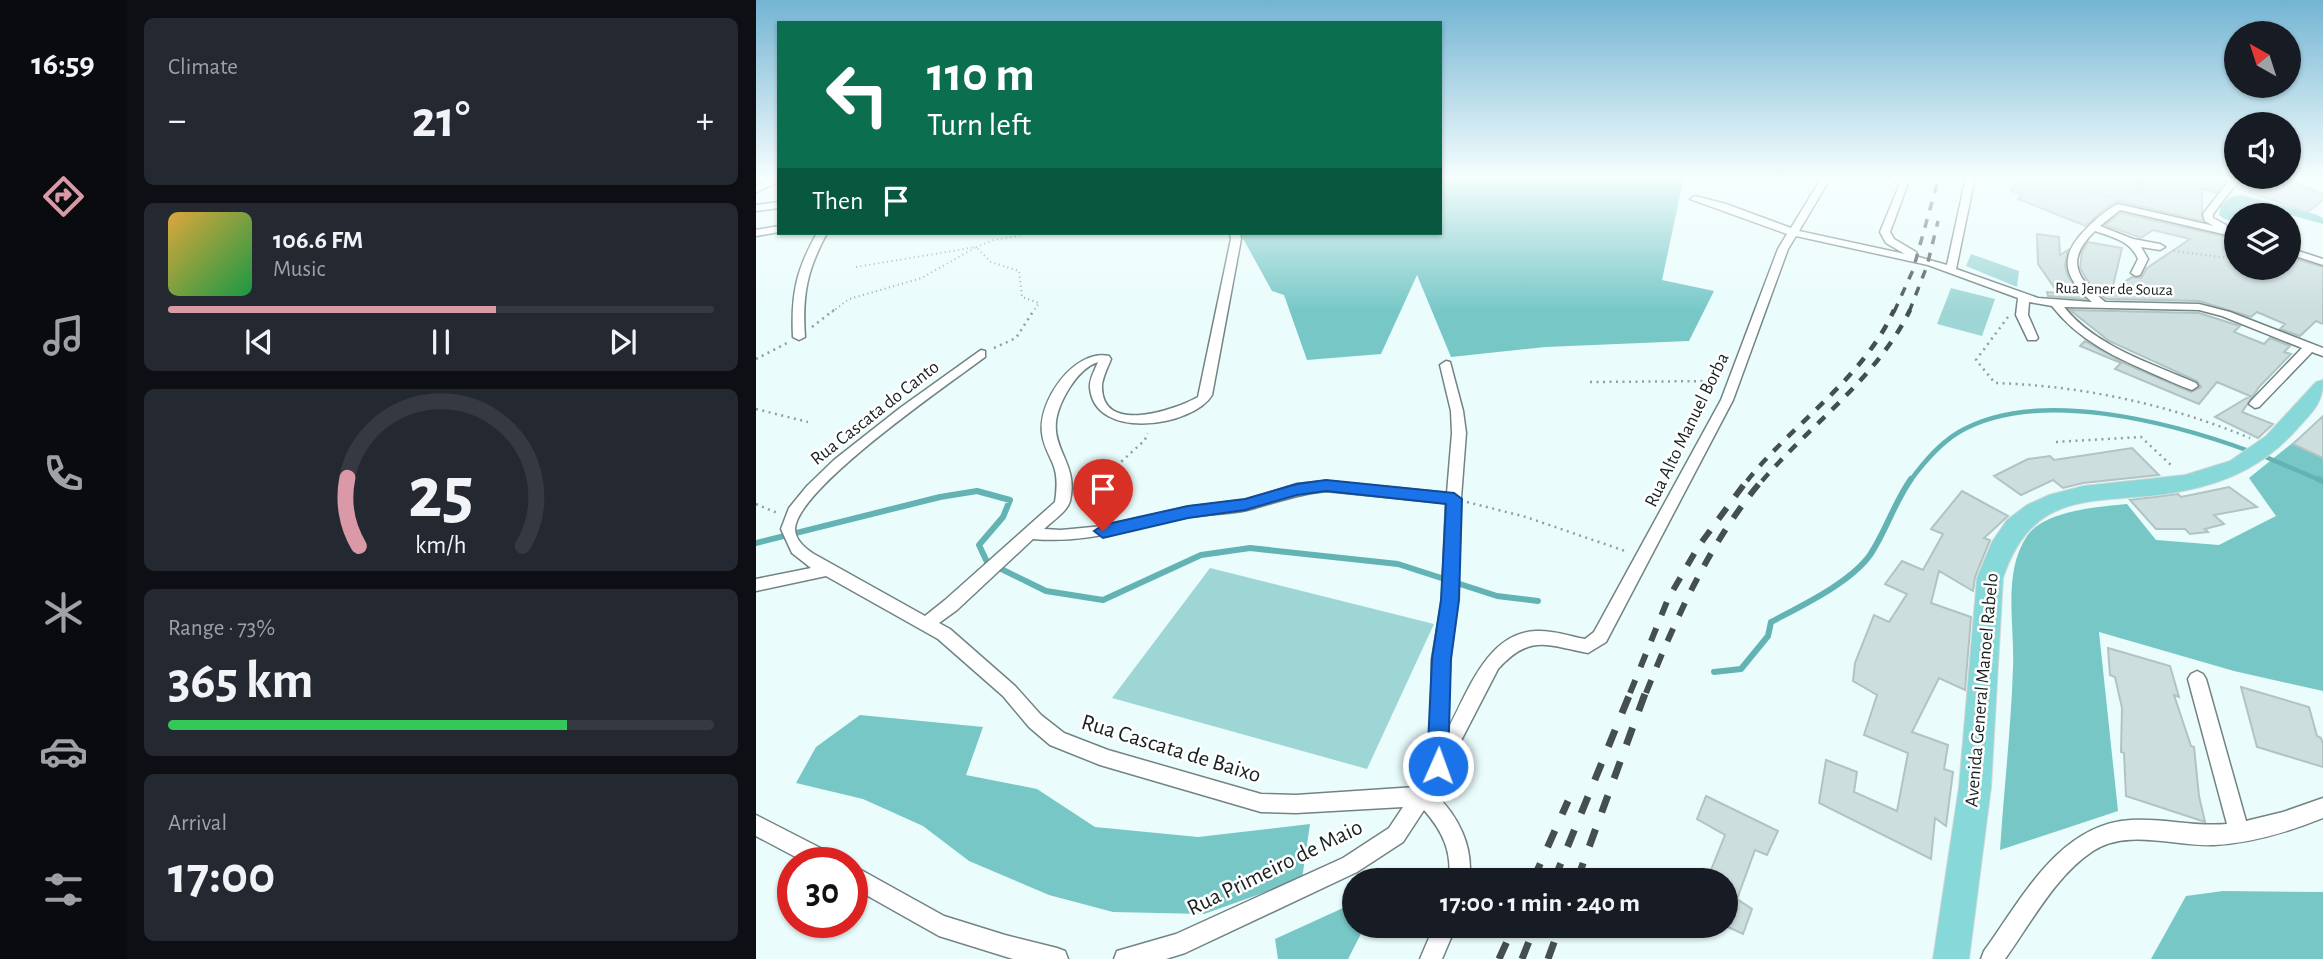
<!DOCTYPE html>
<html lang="en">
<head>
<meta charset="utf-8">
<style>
  body { margin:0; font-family:"Alegreya Sans",sans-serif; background:#242831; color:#f1f3f6; height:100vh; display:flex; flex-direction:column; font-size:26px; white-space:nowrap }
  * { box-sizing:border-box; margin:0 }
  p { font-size:23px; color:#9ea1a6 }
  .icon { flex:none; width:38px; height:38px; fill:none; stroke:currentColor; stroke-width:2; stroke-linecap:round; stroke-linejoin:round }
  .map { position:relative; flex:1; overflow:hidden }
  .sheet { display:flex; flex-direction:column; gap:18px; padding:18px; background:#0d0f14; width:630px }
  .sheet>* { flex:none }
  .banner { position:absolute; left:21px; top:21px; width:665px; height:214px; border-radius:0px; box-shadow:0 2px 5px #0004; background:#0b6e4f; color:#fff; overflow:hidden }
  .needle { width:46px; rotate:321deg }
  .controls { position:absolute; left:1468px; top:21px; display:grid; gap:14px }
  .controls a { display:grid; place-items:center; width:77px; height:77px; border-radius:50%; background:#171b24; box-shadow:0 2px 5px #0004; font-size:35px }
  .speed { position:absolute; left:21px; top:847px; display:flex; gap:14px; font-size:35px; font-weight:700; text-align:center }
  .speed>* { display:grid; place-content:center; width:91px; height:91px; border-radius:50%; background:#171b24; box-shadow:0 2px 5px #0004; line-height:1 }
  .speed .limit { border:10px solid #d22; background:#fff; color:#111 }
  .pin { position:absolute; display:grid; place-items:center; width:60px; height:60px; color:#fff; margin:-72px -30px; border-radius:50% 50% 50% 0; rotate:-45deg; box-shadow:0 0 7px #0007 }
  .pin .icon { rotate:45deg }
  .me { position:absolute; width:77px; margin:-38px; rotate:2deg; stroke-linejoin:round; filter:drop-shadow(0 0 5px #0008) }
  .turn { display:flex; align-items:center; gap:24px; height:147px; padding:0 35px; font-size:32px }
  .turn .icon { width:91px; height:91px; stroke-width:2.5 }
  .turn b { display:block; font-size:49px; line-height:60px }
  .then { display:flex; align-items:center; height:66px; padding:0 35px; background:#0003; gap:14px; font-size:26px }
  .big { font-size:52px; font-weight:700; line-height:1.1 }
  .sheet .card { flex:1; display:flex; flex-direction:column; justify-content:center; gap:10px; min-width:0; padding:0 24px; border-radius:10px; background:#242831 }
  .sheet .dial { align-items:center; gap:0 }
  .dial svg { height:182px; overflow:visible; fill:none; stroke:#363941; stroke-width:7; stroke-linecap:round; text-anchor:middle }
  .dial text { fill:#f1f3f6; stroke:none }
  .song { display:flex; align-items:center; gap:21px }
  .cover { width:84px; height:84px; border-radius:10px; background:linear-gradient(135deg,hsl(40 70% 55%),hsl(140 70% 35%)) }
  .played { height:7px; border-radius:4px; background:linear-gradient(90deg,#d999a6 60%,#363941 60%) }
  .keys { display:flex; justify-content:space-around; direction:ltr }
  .heat { display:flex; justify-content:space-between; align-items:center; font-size:38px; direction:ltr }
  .charge { height:10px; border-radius:5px; background:linear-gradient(90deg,#34c759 73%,#363941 0) }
  .trip { position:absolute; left:586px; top:868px; width:396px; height:70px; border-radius:35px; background:#171b24; box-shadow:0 2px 5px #0004; font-weight:700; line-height:70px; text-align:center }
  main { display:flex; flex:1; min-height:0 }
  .tab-bar { display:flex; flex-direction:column; width:126px; justify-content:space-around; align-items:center; background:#090b0e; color:#9ea1a6 }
  .tab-bar .icon { width:49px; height:49px }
  .tab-bar .selected { color:#d999a6 }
  .tab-bar b { font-size:32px; color:#f1f3f6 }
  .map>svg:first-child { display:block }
  .green { fill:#9ed6d6 }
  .forest { fill:#77c7c7 }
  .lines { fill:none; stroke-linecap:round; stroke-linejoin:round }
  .stream-far1 { stroke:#64b3b4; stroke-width:4.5 }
  .stream { stroke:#64b3b4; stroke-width:6 }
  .building { fill:#ccdede; stroke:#b1c3c3; stroke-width:2 }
  .minor-casing { stroke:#738383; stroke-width:3 }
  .primary-casing { stroke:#d6d7d7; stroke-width:2 }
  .path-far1 { stroke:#929f9f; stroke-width:2; stroke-dasharray:1 3.5; stroke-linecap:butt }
  .path { stroke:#929f9f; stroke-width:2.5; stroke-dasharray:2 4.5; stroke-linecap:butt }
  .minor { fill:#fff; fill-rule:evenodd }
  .primary { fill:#86d8d9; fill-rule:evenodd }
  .rail-far3 { stroke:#464f4f; stroke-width:3.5; stroke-dasharray:9 9; stroke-linecap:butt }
  .rail-far2 { stroke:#464f4f; stroke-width:4.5; stroke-dasharray:10 10; stroke-linecap:butt }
  .rail-far1 { stroke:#464f4f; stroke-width:6; stroke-dasharray:14 14; stroke-linecap:butt }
  .rail { stroke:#464f4f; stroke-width:7; stroke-dasharray:18 18; stroke-linecap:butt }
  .route { fill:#1a73e8; stroke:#114b97; stroke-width:2 }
  .labels { text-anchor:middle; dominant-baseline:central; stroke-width:5; stroke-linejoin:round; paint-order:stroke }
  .far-street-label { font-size:16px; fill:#1a2121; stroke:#fff }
  .street-label { font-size:19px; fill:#1a2121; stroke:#fff }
  .near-street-label { font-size:23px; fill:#1a2121; stroke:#fff }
</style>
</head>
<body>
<main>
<nav class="tab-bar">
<b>16:59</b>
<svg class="icon selected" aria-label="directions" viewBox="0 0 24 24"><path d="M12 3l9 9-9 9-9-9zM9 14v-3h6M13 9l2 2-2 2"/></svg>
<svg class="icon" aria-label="music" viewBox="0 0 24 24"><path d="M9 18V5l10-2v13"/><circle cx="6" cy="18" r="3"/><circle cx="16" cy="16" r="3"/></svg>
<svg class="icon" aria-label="phone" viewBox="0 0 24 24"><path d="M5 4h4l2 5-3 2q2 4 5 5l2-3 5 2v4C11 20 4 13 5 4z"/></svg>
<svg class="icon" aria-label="climate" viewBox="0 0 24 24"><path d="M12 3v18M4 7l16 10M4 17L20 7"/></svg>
<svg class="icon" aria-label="car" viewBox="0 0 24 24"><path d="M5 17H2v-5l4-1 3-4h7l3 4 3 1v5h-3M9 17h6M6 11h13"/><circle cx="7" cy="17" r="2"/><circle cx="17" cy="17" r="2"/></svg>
<svg class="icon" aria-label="filters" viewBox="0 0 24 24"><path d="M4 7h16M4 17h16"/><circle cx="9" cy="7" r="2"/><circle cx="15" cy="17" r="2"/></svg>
</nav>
<section class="sheet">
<div class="card"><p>Climate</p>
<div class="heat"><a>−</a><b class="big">21°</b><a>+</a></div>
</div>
<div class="card">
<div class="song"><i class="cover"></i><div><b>106.6 FM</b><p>Music</p></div></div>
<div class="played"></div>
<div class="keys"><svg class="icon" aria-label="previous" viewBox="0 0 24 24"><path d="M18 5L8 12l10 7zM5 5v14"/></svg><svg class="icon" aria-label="pause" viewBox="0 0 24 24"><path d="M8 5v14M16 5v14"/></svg><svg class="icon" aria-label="next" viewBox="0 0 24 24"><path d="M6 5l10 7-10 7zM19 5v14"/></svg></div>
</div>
<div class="card dial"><svg viewBox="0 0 100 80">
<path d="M14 69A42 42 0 1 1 86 69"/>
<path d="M14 69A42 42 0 0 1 9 39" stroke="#d999a6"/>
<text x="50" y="56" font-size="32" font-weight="700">25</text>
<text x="50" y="72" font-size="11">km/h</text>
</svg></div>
<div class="card"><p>Range · 73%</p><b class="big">365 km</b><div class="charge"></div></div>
<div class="card"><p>Arrival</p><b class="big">17:00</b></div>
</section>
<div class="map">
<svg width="1567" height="959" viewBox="0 0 1567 959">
  <rect width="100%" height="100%" fill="#eafcfc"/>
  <path class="green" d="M1215,254L1263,271L1261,287L1210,266Z
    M1195,288L1239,299L1226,336L1181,324Z
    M454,568L678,624L611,769L356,698Z"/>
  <path class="forest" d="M684,177H928L906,280L958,291L933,341L789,347L695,357L661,275L625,354L551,360L528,295L516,291L484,233H684Z
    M1486,195L1559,214L1567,218V224L1502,206L1490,215H1480L1479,221L1468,219L1463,215L1465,206L1474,197Z
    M1556,431L1567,435V691L1478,671L1343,632L1362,811L1244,850C1248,789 1255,728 1257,668C1259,626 1246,573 1271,536C1289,510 1343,507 1371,504L1400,540L1463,545L1520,516L1493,478L1550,432Z
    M104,715L227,727L210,775L281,789L339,827L442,837L554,824L546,879L448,914L357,912L293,895L213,861L167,826L107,799L40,783L60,747Z
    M1467,891L1567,892V959H1395L1430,896Z
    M598,903V926H609L592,959H522L519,939Z"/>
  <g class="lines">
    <path class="stream-far1" d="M1505,455L1566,481
      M1154,481C1168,462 1183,444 1203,432C1282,386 1417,423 1496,452"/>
    <path class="stream" d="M1562,479L1567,481
      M0,543L184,497L221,491L254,500L247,517L223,545L231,562L290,591L347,600L445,555L494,548L642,564L741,596L782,601
      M958,672L985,669L1012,636L1015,622C1045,606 1094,583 1114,555C1130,531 1138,503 1155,479"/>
  </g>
  <path class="building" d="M1262,177H1472L1460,193L1446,188V221L1363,201L1348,209L1330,226L1262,199L1267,194L1255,191Z
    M1487,177H1523L1567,194V200L1552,212L1480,188Z
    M1365,213L1480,239V268H1533V264L1540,259L1567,267V324L1560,321L1544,336L1524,329L1529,324L1501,312L1495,317L1443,301L1350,299L1333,283L1324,268L1326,252L1332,242L1366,248L1356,290L1376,277L1385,278L1391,268L1434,239L1397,230L1385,238L1349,225Z
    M1281,234L1303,237L1304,255L1312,250L1309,266L1312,276L1329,299L1292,296L1291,292L1302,293L1282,264Z
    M1314,310L1443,313L1484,326L1478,332L1508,344L1514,338L1534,346L1528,352L1535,354L1503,387L1486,412L1517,424L1502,438L1459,417L1494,396L1461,382L1443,404L1359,369L1365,363L1324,346L1329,341L1370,364L1435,392L1445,387L1441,381L1353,341Z
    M1567,416V458L1537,444Z
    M1376,448L1403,475L1327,483L1307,488L1297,480L1265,495L1238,476L1272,459L1294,456L1298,460Z
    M1473,487L1501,507L1458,515L1468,524L1449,529L1452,532L1434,534L1429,529H1400L1374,500L1422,494L1425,497Z
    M1206,491L1252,516L1228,538L1234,540L1219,577L1217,591L1183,571L1175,603L1215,617L1209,690L1183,678L1156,732L1192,745L1188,769L1197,772L1190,826L1179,818L1175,859L1063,803L1070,760L1101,772L1098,792L1141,811L1152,753L1108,735L1121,695L1097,681L1099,663L1118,615L1133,622L1151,594L1129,584L1146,561L1167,570L1187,534L1175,529Z
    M1352,648L1414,666L1423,697L1418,695L1435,746L1438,747L1443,796L1449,822L1370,796L1368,753L1365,752L1366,708L1359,677L1354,675Z
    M1485,687L1553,707L1561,736L1565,738L1567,744V767L1501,747Z
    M950,796L1022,831L1011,855L999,850L981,899L996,909L987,934L970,926V880H951L969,835L941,819Z"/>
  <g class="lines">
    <defs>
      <path id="minor" d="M17,177H23V182L0,192V186Z
        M1066,177H1075L1043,231L1149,254L1130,243L1124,232L1143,186L1141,183L1132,177L1148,179L1151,186L1134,232L1138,239L1160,252L1161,254L1159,256L1191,265L1210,177H1219L1200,269L1282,298L1336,302C1307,277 1302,256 1331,228C1340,219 1351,209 1362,204L1458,226L1449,221L1447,214L1476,177H1485L1457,214V218L1470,225L1471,229L1480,231V237L1364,210L1344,226L1377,239L1404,244L1409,247L1404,250L1385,247L1392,259L1384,275L1380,276L1375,273L1382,259C1375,241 1356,237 1339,231C1308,261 1321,278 1349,302L1443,304L1474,312L1567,348V356L1556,352L1503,407L1499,408L1493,404L1495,401L1546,348L1466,316L1443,310L1308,307C1340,347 1395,363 1440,383L1442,386L1436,390C1424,386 1412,380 1400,375C1361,358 1323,341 1296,306L1273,302L1272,315L1282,338L1280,340H1272L1260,315L1262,298L1172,265L1040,236L1032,249L977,400L850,642L832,653C790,645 774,634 742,669L678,793C702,815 718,847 713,880H693C696,851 687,832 668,810L647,842L601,872L429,953L410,959H358L361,951L420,934L587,858L633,828L647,807L540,813L505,812L344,765L294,745L273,727L247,696L182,639L70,576L0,591V579L55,568L36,553L25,529L33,508L51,486L78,460L144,408L225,350L229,351V357C193,384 41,488 39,529C39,540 50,549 58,554L169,616L189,600L299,502C301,489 302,476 297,464C293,454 287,445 286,433C282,401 318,349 353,356L355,359C352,367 347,376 346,385C344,436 419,410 442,397L475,239L474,233H484L485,239L456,395C438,426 339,442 334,388C333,379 339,370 342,362C330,366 321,376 314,387C277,445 325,453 314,501C311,512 296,521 288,529L305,530L347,526L431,507L489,500L541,484L570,481L691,493L696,433L695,411L684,365L690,361L694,362L707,411L710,433L702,537V600L694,659L692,729C712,692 731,633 780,631C797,630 813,636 829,639L838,632L965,400L1022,249L1031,234L934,199L939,196L970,204L1035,228ZM570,491L690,503L686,600L676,659L674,763L660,787L540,795L505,794L352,750L308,733L285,715L259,686L194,629L183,623L201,610L277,539C334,544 377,526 432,517C451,514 472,514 491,510C519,503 540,494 570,491Z
        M23,202V208L0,211V205Z
        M23,226V232L0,236V230Z
        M61,233H71C51,270 46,295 49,337L43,340L37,337C35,295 40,270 61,233Z
        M1533,248L1567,259V265L1533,254Z
        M1441,671L1447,674L1450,679L1490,821L1527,812L1567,798V818C1532,832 1496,843 1458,845C1419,847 1372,828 1337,851C1299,876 1275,923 1249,959H1225L1228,951C1265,900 1303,824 1375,820C1407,818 1439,827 1471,824L1432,679L1435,674Z
        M0,815L80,856L83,863H51L0,836Z
        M96,865L188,916L249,935L301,948L309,951L312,959H257L183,936L96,887Z
        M678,926H700L686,959H664Z"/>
      <path id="primary" d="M1567,380C1567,404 1557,411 1541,429C1510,464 1473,482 1427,491C1347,507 1279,482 1247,578L1235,787L1213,959H1177L1203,787L1221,578L1236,542L1251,520L1271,505L1293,495L1327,486L1429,475L1474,461L1510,436L1560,382Z"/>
    </defs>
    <use href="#minor" class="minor-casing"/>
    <use href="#primary" class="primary-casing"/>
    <path class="path-far1" d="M1319,177L1316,187L1355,197
      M1369,196L1374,192L1391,191L1378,182L1399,179L1396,177
      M1418,251L1480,259
      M100,267L220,247L238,240L278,233
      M76,312L93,299L166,278L220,247L235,262L263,271L266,297L283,303L277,312"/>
    <path class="path" d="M1252,317L1220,360L1239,383C1328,386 1411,404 1494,438
      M56,327L78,310
      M238,348L260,338L278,310
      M0,359L33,342
      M834,382L962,381
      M0,409L52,422
      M1300,442L1385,437L1417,467
      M323,500L335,495L344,481L389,440L391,433
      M711,502L770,517L872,552
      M0,504L21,513"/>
    <use href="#minor" class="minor"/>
    <use href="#primary" class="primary"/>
    <path class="rail-far3" d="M1138,312L1157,270L1183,177
      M1153,312L1171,266L1182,221"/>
    <path class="rail-far2" d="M991,481C1037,423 1107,379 1138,310
      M1006,481C1054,425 1121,378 1154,310"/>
    <path class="rail-far1" d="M874,693L912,599L942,547L992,479
      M890,693C920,618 954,541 1007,479"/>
    <path class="rail" d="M777,880L812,801
      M798,880L875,691
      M821,880L890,691
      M743,959L758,926
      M766,959L779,926
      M792,959L804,926"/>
  </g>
  <linearGradient id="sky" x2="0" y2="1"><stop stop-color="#73b4d3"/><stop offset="0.57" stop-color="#f6fefe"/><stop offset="1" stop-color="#f6fefe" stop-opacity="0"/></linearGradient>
  <rect width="1567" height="312" fill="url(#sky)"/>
  <path class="route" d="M570,480L698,493L706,499L703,600L695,659L692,766L689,773L682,776L674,773L671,766L676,659L685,600L690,504L570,491L541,495L489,510L432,518L347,538L338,531L347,525L432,506L489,499L541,484Z"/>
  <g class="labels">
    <g class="far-street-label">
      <text transform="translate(1358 289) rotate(1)">Rua Jener de Souza</text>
    </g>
    <g class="street-label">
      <text transform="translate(119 413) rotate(-38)">Rua Cascata do Canto</text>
      <text transform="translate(931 430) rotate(-64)">Rua Alto Manuel Borba</text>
      <text transform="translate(1226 690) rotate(-85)">Avenida General Manoel Rabelo</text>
    </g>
    <g class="near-street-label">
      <text transform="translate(415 749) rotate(17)">Rua Cascata de Baixo</text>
      <text transform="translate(519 868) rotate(-26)">Rua Primeiro de Maio</text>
    </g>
  </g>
</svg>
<div class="controls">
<a><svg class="needle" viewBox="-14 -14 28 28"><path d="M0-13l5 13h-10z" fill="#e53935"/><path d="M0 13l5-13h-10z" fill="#9ea1a6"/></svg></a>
<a><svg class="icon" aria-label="sound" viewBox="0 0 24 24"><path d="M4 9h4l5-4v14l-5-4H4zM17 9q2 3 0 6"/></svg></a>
<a><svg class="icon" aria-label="layers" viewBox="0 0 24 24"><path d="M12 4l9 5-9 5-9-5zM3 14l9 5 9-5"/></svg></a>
</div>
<div class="speed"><div class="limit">30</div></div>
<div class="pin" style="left:347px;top:531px;background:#d93025"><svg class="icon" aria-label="arrive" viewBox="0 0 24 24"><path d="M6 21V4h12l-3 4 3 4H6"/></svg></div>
<svg class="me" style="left:682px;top:766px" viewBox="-20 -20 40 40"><circle r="17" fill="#1a73e8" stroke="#fff" stroke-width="3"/><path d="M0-11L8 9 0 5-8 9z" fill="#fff"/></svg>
<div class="trip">17:00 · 1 min · 240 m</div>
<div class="banner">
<div class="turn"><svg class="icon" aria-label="left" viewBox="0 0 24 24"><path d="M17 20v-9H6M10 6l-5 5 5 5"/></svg><div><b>110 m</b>Turn left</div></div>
<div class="then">Then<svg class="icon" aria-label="arrive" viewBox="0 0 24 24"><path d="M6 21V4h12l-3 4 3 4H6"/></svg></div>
</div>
</div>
</main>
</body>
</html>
